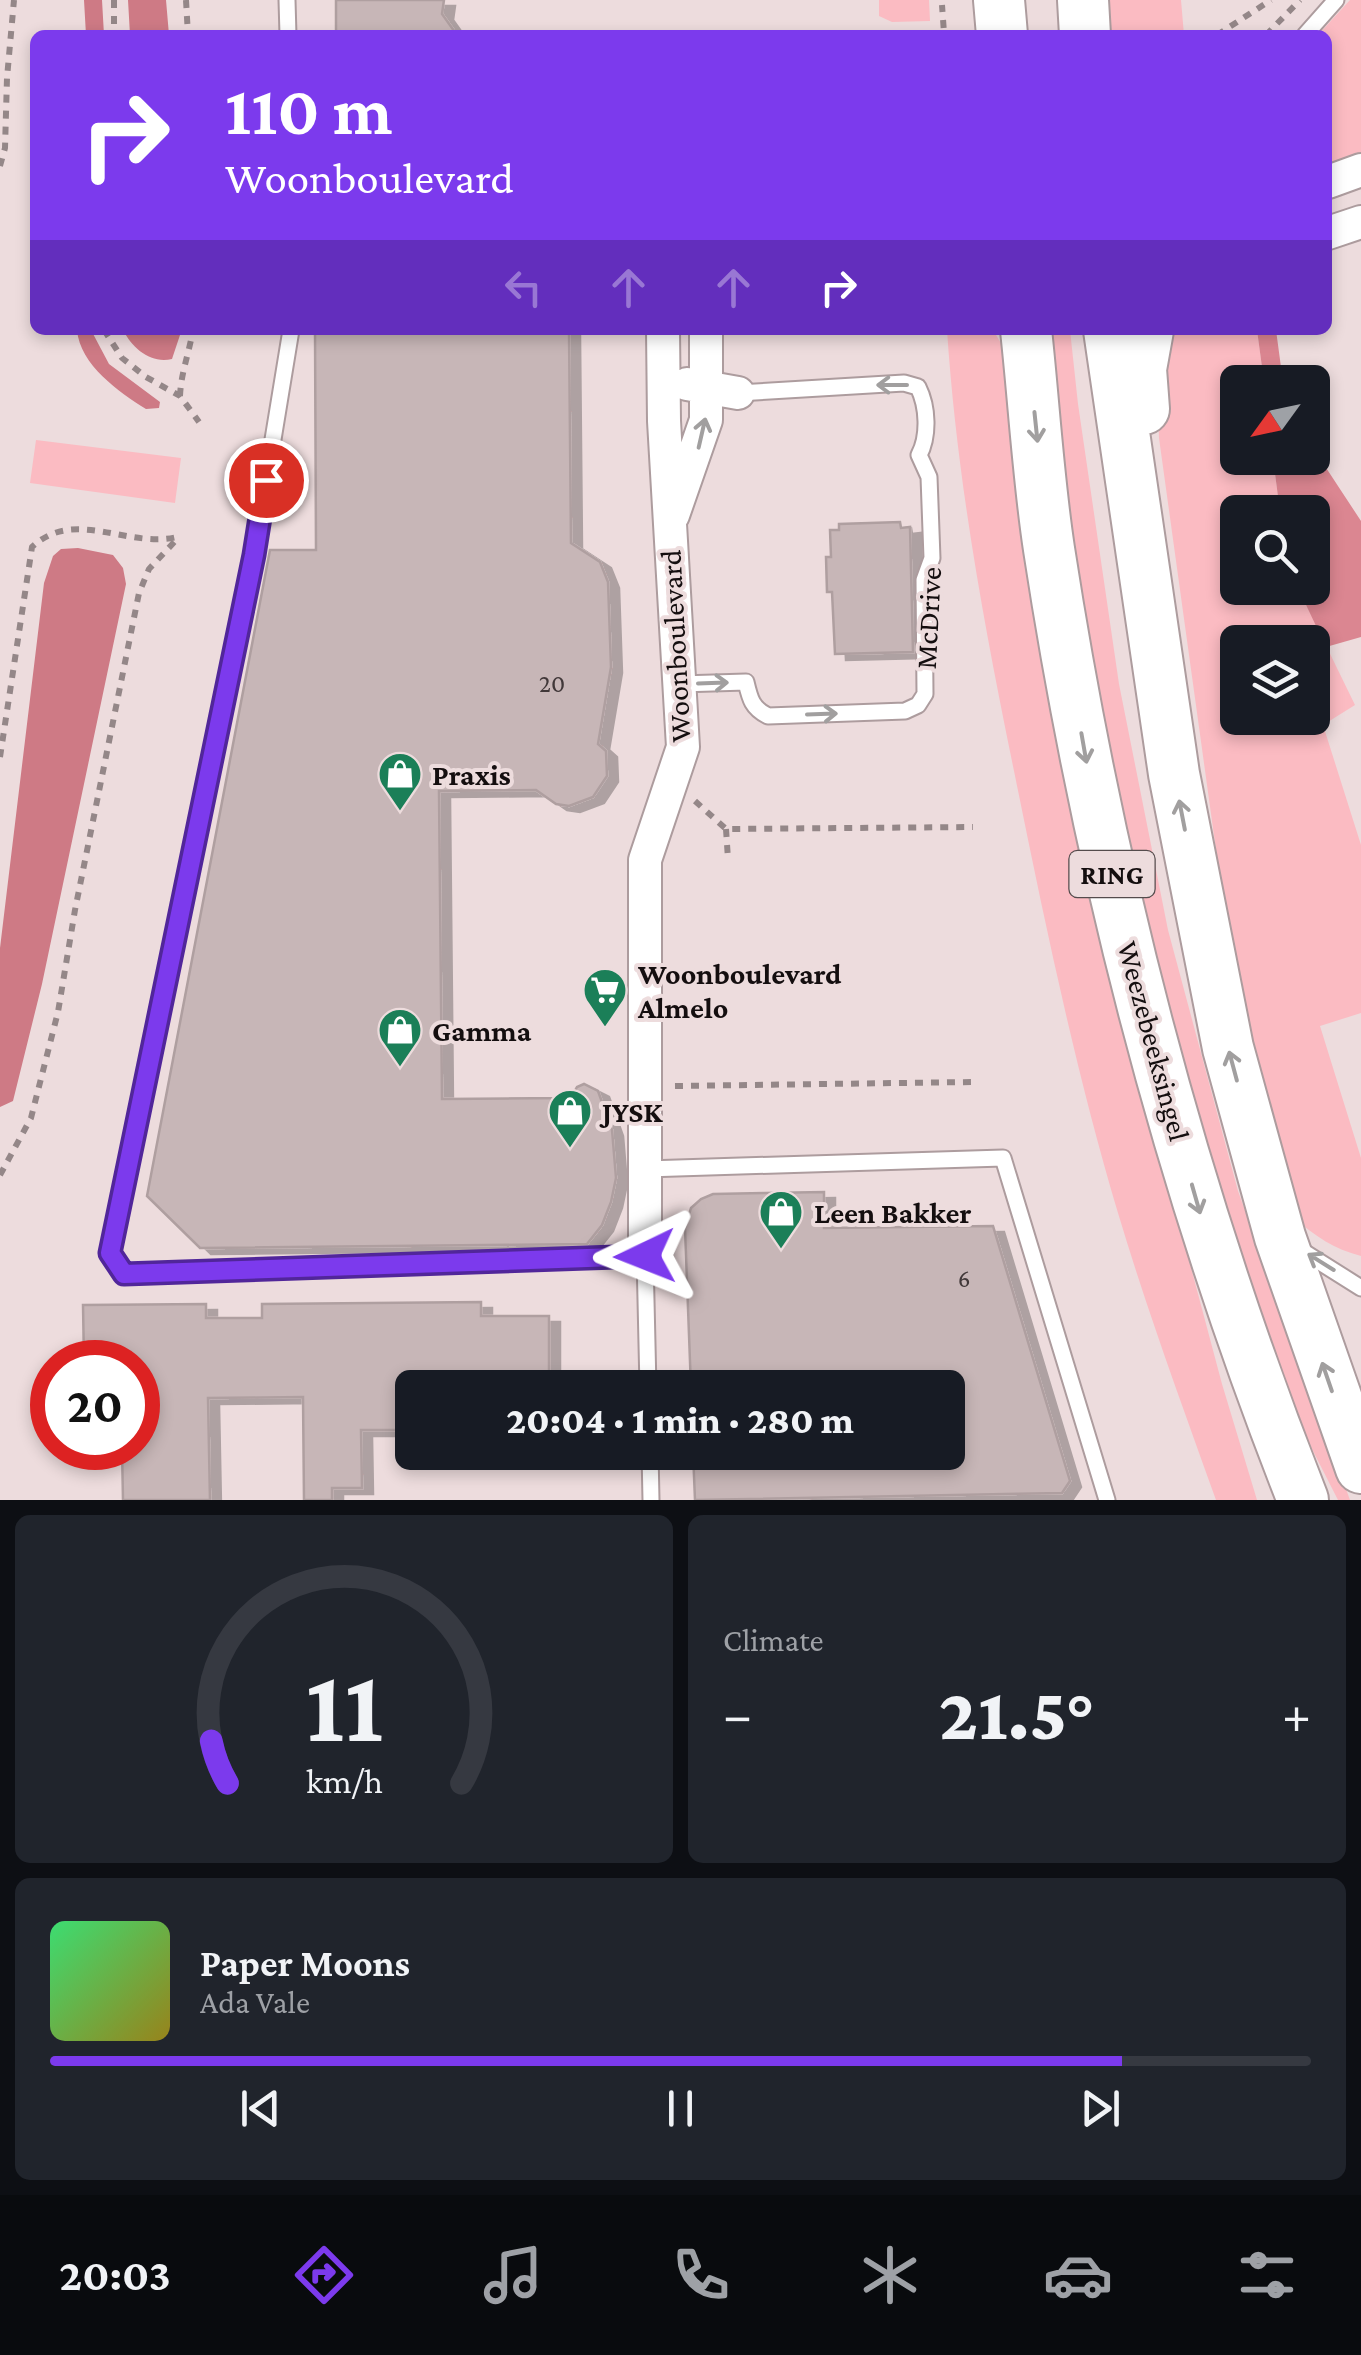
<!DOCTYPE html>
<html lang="en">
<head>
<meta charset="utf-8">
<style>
  body { margin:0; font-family:"Crimson Pro",serif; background:#20242c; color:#f1f3f6; height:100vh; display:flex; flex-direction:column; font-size:38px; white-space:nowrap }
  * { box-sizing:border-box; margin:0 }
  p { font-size:32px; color:#9ea1a6 }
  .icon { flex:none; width:55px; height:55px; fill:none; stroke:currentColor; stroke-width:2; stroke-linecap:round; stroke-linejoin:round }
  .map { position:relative; height:1500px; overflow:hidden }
  .side { display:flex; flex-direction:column; gap:15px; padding:15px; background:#0d0f14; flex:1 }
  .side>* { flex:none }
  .banner { position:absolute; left:30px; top:30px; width:1302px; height:305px; border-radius:15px; box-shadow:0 5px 15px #0003; background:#7c3aed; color:#fff; overflow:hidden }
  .needle { width:65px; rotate:237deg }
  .fabs { position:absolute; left:1220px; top:365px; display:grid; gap:20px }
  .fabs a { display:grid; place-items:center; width:110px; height:110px; border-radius:15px; background:#171b24; box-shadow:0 5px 15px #0003; font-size:50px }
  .speed { position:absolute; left:30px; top:1340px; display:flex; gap:20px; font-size:50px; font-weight:700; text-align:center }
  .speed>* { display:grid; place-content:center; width:130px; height:130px; border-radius:50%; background:#171b24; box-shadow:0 5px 15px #0003; line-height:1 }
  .speed .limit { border:15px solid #d22; background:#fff; color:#111 }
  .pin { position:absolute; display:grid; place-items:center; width:85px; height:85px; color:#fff; margin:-42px; border:5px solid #fff; border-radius:50%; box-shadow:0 2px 10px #0007 }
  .me { position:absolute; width:110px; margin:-55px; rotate:268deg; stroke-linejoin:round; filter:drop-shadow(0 0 8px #0008) }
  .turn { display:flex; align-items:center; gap:35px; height:210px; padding:0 30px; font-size:45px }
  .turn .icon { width:130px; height:130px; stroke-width:2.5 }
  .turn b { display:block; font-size:70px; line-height:85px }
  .lanes { display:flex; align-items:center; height:95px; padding:0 30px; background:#0003; justify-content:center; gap:50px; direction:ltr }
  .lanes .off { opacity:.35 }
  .big { font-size:75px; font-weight:800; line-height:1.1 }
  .side .tile { flex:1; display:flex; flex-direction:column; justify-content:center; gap:15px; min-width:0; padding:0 35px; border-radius:15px; background:#20242c }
  .side .dial { align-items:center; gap:0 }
  .dial svg { height:260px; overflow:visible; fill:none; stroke:#363941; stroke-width:7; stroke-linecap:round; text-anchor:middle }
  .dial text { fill:#f1f3f6; stroke:none }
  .song { display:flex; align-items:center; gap:30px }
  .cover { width:120px; height:120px; border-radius:15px; background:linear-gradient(135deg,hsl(140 70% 55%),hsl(50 70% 35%)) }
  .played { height:10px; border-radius:5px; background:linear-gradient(90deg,#7c3aed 85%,#363941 85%) }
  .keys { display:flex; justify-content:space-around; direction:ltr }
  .heat { display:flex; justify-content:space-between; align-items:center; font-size:55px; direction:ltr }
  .side .tiles { flex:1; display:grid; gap:15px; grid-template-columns:1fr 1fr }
  .tile:last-child { grid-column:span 2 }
  .trip { position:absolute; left:395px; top:1370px; width:570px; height:100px; border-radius:15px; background:#171b24; box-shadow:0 5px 15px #0003; font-weight:800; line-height:100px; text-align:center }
  .tabs { display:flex; height:160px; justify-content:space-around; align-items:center; background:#090b0e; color:#9ea1a6 }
  .tabs .icon { width:70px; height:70px }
  .tabs .active { color:#7c3aed }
  .tabs b { font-size:45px; color:#f1f3f6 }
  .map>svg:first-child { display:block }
  .green { fill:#fbbbc2; fill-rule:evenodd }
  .forest { fill:#db8691 }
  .water { fill:#ce7a85 }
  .building { fill:#c7b6b7; stroke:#af9fa0; stroke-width:2.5; filter:url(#shadow) }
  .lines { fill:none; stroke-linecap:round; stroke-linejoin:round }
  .lane-casing { stroke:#ad9c9e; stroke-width:19 }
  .street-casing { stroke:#ad9c9e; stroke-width:36 }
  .primary-casing { stroke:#ad9c9e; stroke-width:54 }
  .path { stroke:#948788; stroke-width:6; stroke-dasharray:8 8; stroke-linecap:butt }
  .lane { stroke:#fff; stroke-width:15 }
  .street { stroke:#fff; stroke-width:32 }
  .primary { stroke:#fff; stroke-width:50 }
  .oneway { stroke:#a19f9f }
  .route-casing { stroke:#51269a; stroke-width:25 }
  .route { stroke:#7c3aed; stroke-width:18 }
  .labels { text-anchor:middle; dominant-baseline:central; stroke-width:8; stroke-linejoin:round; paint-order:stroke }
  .number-label { font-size:25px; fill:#413839 }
  .shield { fill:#eddcdd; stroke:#554c4d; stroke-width:2.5 }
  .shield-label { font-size:28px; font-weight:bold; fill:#140e0f }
  .street-label { font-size:30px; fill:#140e0f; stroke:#eddcdd }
  .poi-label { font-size:30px; font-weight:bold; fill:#140e0f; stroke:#eddcdd; text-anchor:start }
</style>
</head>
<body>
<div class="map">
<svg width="1361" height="1500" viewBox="0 0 1361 1500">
  <defs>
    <filter id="shadow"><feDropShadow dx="11" dy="6" stdDeviation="0" flood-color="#0004"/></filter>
  </defs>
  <rect width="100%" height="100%" fill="#eddcdd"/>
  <path class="green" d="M879,0H929L930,21L892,22L879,16Z
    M1102,0H1181L1184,35H1104Z
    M1350,0H1361V152L1328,167V35H1318Z
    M947,330H993L1004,348L1133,1050L1222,1384L1257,1500H1216C1182,1405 1147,1310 1118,1213C1075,1069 1044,919 1014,771C984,625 957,480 947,330Z
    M1052,330H1070L1078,404L1119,684L1168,930L1238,1191L1350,1500H1338L1267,1361L1153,974L1083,637L1048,369Z
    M1171,330H1257L1264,382H1238V458H1273L1280,512H1238V588H1298L1355,705L1323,725L1361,845V1013L1320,1026L1361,1158V1256C1334,1249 1315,1236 1294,1218L1234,980L1159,438L1157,383ZM1238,642H1312V718H1238Z
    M36,440L181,458L175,503L30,483Z"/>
  <path class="forest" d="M1257,330H1276L1283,382H1264Z
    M1313,448L1361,521V637L1326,647L1298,588H1312V512H1280L1273,458H1312Z"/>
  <path class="water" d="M84,0H102L104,35H86Z
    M128,0H166L169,35H130Z
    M77,330H91L109,364L160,402L159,408L146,409C119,392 80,365 77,330Z
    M123,330H181V332L172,359C151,364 133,349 123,330Z
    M78,548L113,555L123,568L126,584L42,984L13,1101L0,1107V948L44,583L53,556L61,549Z"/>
  <path class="building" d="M336,0H444L442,14L457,35H336Z
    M315,330H569L571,543L600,562L608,582L611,667L598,744L606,751L607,776L593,797L569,806L556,804L536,790L439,791L442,1099L571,1098L577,1087L584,1084L598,1091L612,1130L616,1178L611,1202L602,1225L587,1244L200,1248L147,1196L270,550H316Z
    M900,522L901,528L910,527L913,652L835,654L832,592H827L826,557H831L830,530H839V524Z
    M824,1192V1228L993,1226L1070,1481L1062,1493L695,1500L693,1452H948V1388H691L685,1228L691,1208L701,1199L713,1194Z
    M481,1302V1316H549V1388H412V1430H361L362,1488H332V1500H304L303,1397L208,1398L210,1500H123L122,1448H138V1362H84L83,1305L206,1304V1318H262V1304Z"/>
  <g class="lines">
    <defs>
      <path id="lane" d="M287,0L288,35
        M1305,35L1336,0
        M291,330L254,555L110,1253L124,1274L645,1256L648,1388
        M680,684L746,682C750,699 752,708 768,716L905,711L918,705L925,694L924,580L932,558L929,477L919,455C929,436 928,407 918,387L904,383L738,393
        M646,1169L1003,1158L1107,1500
        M1296,1247L1361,1288
        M650,1452L651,1500"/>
      <path id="street" d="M1328,182L1361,170
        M1328,233L1361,222
        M687,384L738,393
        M673,515L706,420V330
        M645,1256V860L683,747L664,421L663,330"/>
      <path id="primary" d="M999,0L1002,35
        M1083,0L1085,35
        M1026,330C1034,403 1038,477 1049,549C1099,874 1182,1194 1303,1500
        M1109,330L1174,774L1228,1048L1280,1237L1361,1468
        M1144,409L1141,369L1148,330"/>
    </defs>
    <use href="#lane" class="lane-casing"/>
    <use href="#street" class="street-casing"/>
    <use href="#primary" class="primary-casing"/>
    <path class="path" d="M114,0V35
      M186,0L188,35
      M853,35L944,33L942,5
      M1217,35L1271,0
      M1266,35L1300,0
      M0,166L5,148L7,78L14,0
      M104,330L122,358L146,377L180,396L199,422
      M180,396C181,373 189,353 193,330
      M0,757L32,547C75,507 127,549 177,537
      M695,801L726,829L973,827
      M726,829L728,859
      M675,1086L973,1082
      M0,1175L31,1118L58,1012L75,910L139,593L149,569L179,537"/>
    <use href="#lane" class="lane"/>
    <use href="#street" class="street"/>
    <use href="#primary" class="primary"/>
  </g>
  <defs><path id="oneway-shaft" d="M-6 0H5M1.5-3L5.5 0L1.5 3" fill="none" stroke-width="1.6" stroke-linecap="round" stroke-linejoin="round" transform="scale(2.5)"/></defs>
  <g class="oneway">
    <use href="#oneway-shaft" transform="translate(892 385) rotate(180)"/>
    <use href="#oneway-shaft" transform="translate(1036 427) rotate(84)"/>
    <use href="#oneway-shaft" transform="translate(702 433) rotate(-77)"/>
    <use href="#oneway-shaft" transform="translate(713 683) rotate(-2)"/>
    <use href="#oneway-shaft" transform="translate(822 714) rotate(-2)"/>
    <use href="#oneway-shaft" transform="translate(1084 748) rotate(80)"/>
    <use href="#oneway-shaft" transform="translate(1182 815) rotate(-101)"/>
    <use href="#oneway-shaft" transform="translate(1233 1066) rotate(-105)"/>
    <use href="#oneway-shaft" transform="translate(1196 1199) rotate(74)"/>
    <use href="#oneway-shaft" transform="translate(1321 1262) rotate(-148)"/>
    <use href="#oneway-shaft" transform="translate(1327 1377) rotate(-109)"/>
  </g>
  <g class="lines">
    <defs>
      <path id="route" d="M266,480L254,555L110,1253L124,1274L645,1256"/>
    </defs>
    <use href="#route" class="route-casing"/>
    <use href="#route" class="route"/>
  </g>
  <defs>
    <symbol id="shop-pin" viewBox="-11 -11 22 30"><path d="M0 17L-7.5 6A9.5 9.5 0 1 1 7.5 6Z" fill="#1b7f58" stroke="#eddcdd"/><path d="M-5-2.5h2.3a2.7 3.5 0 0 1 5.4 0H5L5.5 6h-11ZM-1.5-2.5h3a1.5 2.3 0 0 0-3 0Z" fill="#fff"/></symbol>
    <symbol id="supermarket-pin" viewBox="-11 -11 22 30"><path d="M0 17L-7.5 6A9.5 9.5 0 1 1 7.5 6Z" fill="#1b7f58" stroke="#eddcdd"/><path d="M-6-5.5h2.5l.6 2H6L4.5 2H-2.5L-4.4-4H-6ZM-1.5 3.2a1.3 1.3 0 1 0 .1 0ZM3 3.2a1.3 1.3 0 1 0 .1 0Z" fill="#fff"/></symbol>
  </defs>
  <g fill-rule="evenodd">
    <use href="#shop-pin" x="375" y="749" width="50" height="68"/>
    <use href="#supermarket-pin" x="580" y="965" width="50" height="68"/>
    <use href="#shop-pin" x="375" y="1005" width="50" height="68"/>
    <use href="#shop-pin" x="545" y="1086" width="50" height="68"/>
    <use href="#shop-pin" x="756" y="1187" width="50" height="68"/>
  </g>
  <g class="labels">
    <g class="number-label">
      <text x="552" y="683">20</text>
      <text x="964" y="1278">6</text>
    </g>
    <rect class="shield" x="1069.5" y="851" width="85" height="46" rx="8"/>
    <g class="shield-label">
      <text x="1112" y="874">RING</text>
    </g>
    <g class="street-label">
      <text transform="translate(928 618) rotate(-87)">McDrive</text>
      <text transform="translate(675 646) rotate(-93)">Woonboulevard</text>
      <text transform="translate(1154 1041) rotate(75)">Weezebeeksingel</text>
    </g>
    <g class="poi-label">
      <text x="432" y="774">Praxis</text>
      <text x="638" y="973">Woonboulevard<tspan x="638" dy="34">Almelo</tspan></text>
      <text x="432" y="1030">Gamma</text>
      <text x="602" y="1111">JYSK</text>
      <text x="814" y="1212">Leen Bakker</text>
    </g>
  </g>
</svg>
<div class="fabs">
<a><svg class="needle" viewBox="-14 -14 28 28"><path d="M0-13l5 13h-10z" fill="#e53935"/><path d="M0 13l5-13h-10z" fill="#9ea1a6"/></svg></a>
<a><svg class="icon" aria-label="search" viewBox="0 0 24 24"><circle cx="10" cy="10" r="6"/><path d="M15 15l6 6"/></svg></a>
<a><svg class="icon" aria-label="layers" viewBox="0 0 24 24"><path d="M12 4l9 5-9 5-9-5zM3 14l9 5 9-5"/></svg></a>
</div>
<div class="speed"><div class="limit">20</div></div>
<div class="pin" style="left:266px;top:480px;background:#d93025"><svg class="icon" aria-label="arrive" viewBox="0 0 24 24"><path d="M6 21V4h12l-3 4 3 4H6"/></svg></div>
<svg class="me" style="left:645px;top:1256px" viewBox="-20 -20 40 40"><path d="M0-17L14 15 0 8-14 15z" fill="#7c3aed" stroke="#fff" stroke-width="4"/></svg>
<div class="trip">20:04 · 1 min · 280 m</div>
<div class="banner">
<div class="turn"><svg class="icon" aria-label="right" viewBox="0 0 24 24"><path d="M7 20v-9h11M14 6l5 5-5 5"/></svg><div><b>110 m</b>Woonboulevard</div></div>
<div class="lanes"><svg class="icon off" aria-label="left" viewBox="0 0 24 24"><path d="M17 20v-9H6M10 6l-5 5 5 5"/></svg><svg class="icon off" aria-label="ahead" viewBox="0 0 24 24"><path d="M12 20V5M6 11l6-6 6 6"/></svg><svg class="icon off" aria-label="ahead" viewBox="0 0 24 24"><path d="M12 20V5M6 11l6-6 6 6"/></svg><svg class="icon" aria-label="right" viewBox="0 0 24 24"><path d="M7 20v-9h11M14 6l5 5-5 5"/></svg></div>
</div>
</div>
<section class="side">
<div class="tiles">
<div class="tile dial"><svg viewBox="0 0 100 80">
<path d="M14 69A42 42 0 1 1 86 69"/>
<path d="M14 69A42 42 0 0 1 9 56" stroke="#7c3aed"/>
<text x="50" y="56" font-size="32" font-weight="700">11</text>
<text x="50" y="72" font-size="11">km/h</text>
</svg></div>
<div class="tile"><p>Climate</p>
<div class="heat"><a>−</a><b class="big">21.5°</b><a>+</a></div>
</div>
<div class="tile">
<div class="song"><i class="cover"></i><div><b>Paper Moons</b><p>Ada Vale</p></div></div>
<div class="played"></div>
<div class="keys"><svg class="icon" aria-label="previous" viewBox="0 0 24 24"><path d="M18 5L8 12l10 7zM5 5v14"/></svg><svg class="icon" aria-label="pause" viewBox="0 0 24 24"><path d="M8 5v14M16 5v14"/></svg><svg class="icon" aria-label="next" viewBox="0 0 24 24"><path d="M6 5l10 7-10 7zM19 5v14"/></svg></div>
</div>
</div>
</section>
<nav class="tabs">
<b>20:03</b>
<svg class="icon active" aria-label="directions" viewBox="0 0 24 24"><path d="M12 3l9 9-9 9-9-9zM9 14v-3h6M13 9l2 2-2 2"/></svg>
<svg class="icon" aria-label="music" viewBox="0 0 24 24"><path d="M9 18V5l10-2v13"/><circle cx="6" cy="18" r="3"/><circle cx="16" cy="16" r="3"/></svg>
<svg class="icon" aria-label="phone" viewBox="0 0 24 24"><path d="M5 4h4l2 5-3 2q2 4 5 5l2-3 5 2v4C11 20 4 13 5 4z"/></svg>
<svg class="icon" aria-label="climate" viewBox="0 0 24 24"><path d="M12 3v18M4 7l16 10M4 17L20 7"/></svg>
<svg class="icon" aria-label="car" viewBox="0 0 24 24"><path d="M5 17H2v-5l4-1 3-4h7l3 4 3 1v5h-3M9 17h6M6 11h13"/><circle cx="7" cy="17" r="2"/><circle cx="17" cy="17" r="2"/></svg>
<svg class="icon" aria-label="filters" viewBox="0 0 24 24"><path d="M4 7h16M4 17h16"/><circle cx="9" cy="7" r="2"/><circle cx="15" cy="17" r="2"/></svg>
</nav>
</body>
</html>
